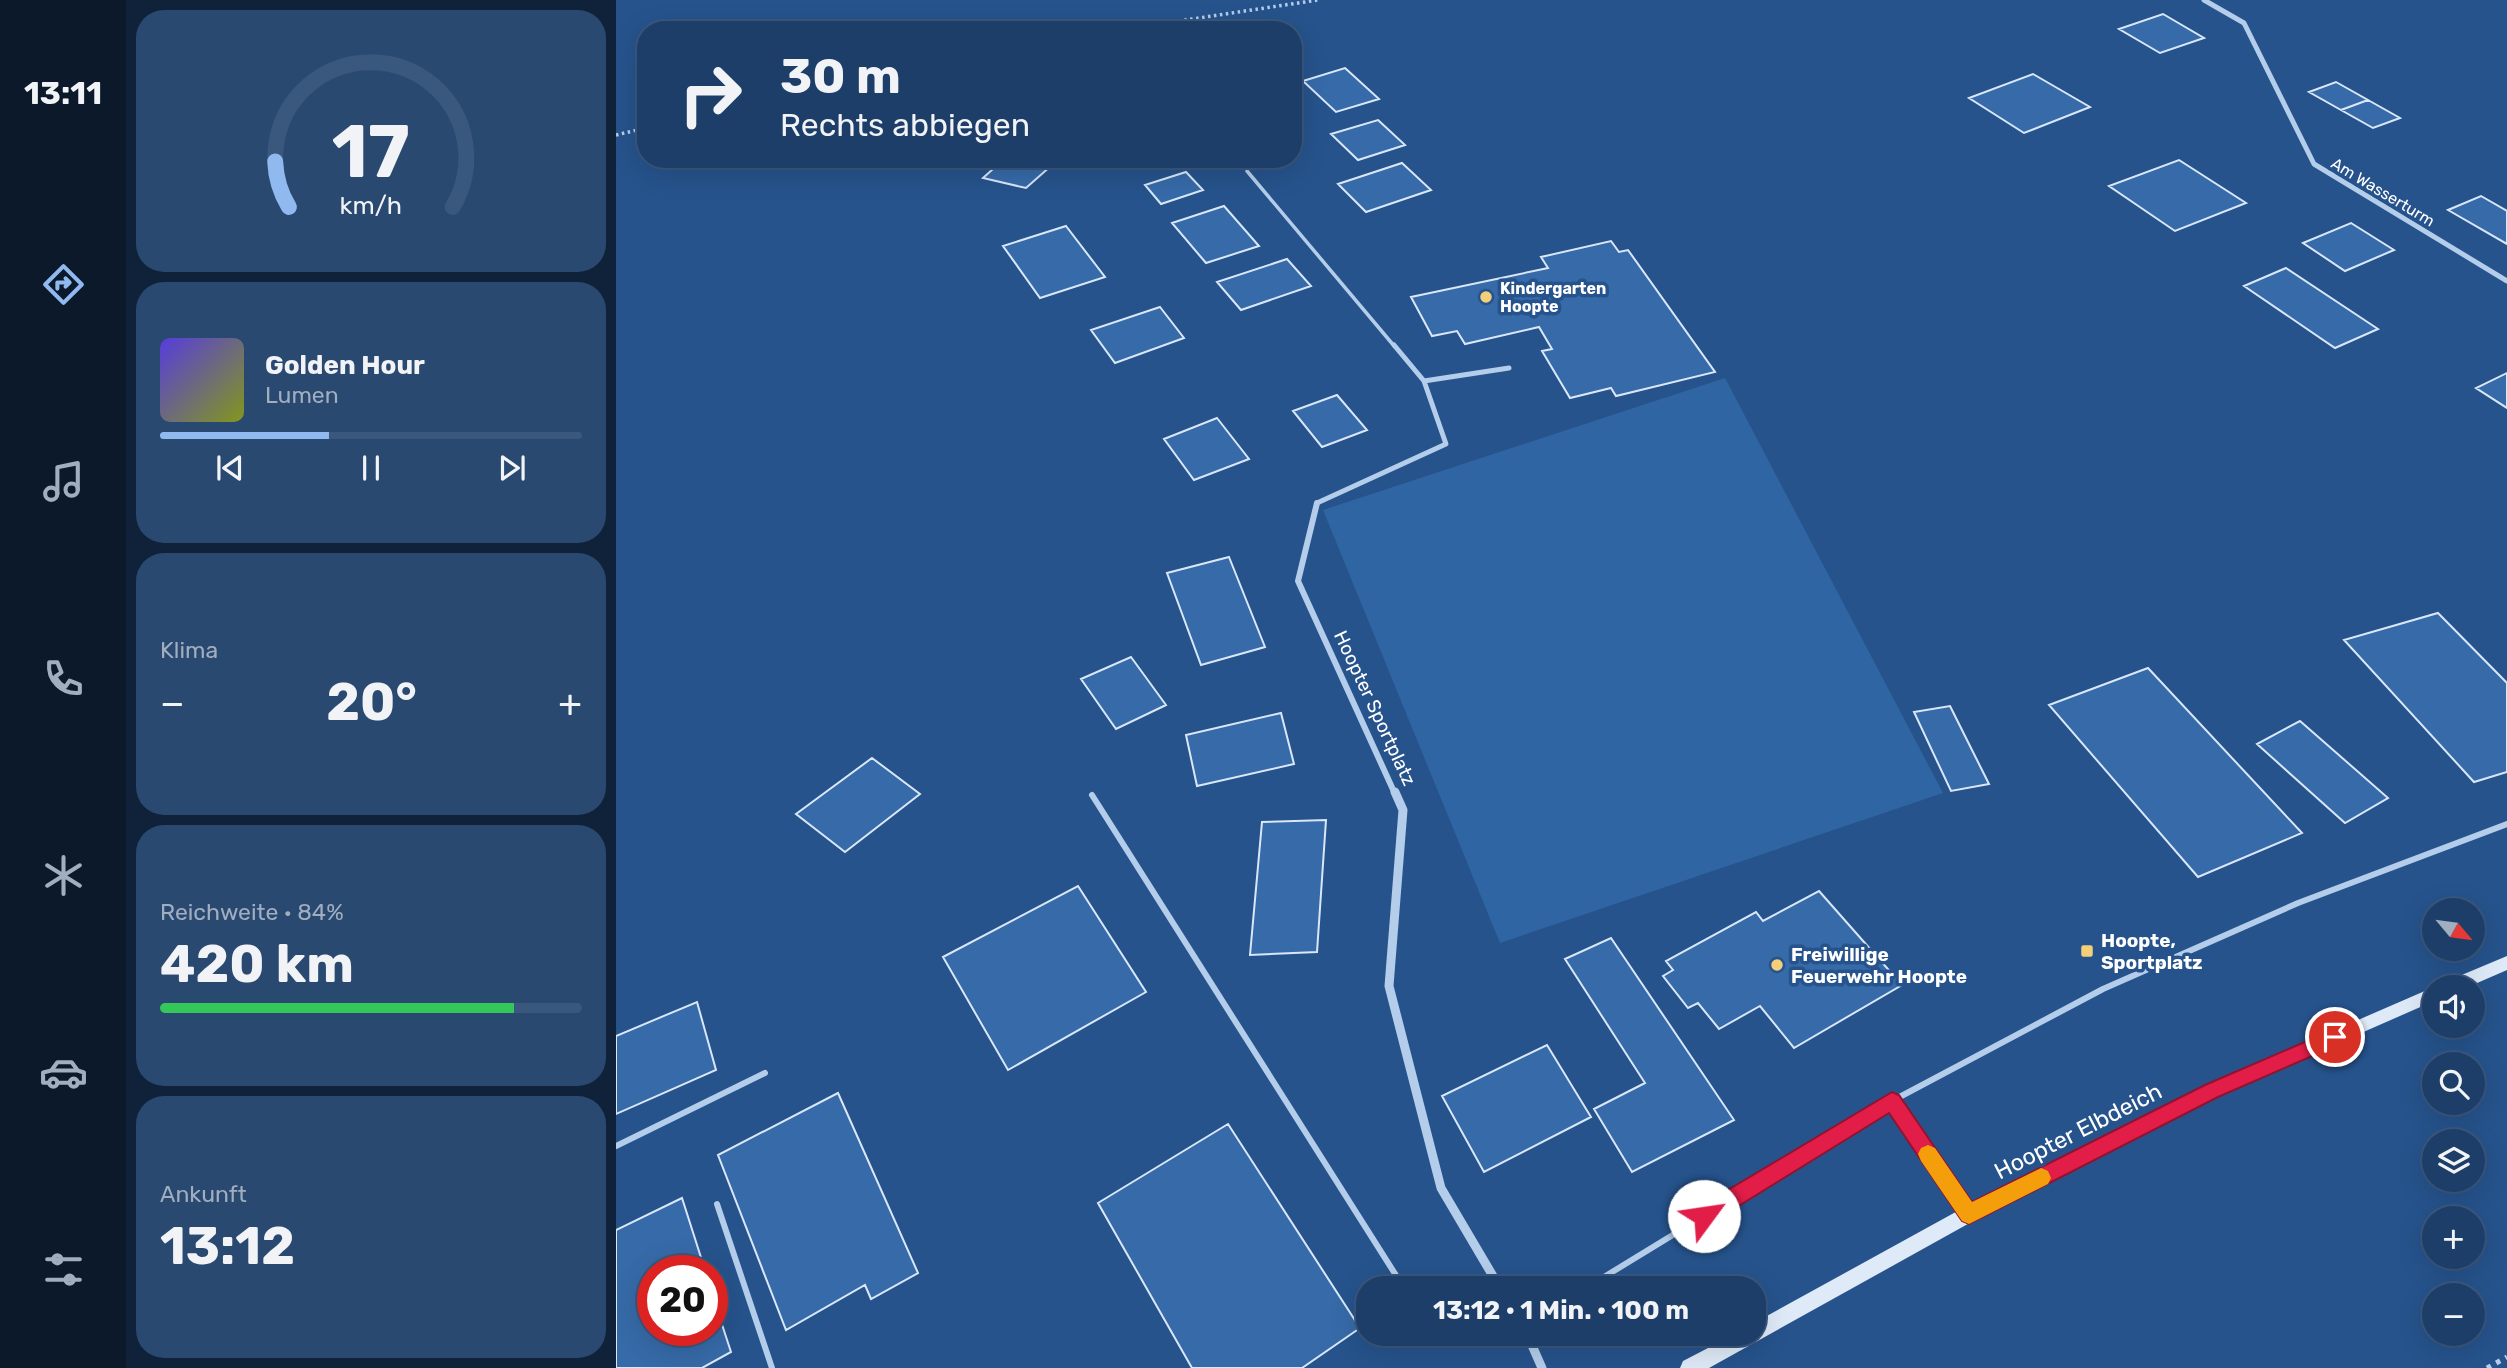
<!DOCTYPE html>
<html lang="de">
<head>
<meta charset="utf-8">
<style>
  body { margin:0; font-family:Rubik,sans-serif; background:#294971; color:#f1f3f6; height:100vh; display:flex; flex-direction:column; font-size:26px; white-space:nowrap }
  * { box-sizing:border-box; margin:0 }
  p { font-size:23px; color:#a0aec0 }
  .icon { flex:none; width:38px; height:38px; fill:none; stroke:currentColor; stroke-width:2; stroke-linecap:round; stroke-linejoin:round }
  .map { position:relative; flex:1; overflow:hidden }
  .side { display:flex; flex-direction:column; gap:10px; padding:10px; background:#0f223a; width:490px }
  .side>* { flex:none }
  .banner { position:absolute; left:21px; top:21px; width:665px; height:147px; border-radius:28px; box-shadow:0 7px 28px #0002,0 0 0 2px #3a577d; background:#1c3e69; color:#f1f3f6; overflow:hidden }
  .needle { width:46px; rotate:119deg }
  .fabs { position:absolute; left:1806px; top:898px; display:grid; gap:14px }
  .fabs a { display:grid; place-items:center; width:63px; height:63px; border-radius:50%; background:#1c3e69; box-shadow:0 7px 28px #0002,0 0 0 2px #3a577d; font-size:35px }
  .speed { position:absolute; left:21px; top:1255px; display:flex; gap:14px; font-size:35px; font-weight:700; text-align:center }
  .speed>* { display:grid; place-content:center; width:91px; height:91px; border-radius:50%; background:#1c3e69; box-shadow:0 7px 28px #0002,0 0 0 2px #3a577d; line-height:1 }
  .speed .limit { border:10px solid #d22; background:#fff; color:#111 }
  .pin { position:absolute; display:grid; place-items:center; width:60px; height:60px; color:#fff; margin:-30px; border:4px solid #fff; border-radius:50%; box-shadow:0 2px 7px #0007 }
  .me { position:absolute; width:77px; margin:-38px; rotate:59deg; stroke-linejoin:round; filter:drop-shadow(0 0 5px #0008) }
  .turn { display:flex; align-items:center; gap:24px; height:147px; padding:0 28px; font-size:32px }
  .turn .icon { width:91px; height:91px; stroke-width:2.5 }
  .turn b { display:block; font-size:49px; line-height:60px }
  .big { font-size:52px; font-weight:700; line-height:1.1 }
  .side .tile { flex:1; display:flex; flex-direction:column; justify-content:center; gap:10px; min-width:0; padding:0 24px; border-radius:28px; background:#294971 }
  .side .dial { align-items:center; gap:0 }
  .dial svg { height:182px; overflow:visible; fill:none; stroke:#3a577d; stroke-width:7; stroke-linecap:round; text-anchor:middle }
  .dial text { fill:#f1f3f6; stroke:none }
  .song { display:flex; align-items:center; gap:21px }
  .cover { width:84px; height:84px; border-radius:10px; background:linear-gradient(135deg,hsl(250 70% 55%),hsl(70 70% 35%)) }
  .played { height:7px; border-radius:4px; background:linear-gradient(90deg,#90b9f0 40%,#3a577d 40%) }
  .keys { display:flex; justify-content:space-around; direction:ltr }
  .heat { display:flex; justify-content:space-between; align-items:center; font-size:38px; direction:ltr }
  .charge { height:10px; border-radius:5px; background:linear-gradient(90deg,#34c759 84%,#3a577d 0) }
  .trip { position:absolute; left:740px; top:1276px; width:410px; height:70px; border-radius:28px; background:#1c3e69; box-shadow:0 7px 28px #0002,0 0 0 2px #3a577d; font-weight:700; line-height:70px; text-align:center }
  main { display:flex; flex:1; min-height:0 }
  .menu { display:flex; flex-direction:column; width:126px; justify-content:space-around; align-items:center; background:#0b192a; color:#a0aec0 }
  .menu .icon { width:49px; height:49px }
  .menu .on { color:#90b9f0 }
  .menu b { font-size:32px; color:#f1f3f6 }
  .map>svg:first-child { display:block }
  .green { fill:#3065a3 }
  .building { fill:#366aa8; stroke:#d9e7f8; stroke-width:2 }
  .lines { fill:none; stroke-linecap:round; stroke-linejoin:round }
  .path-far1 { stroke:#b4cdea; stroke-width:3.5; stroke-dasharray:2.5 3.5; stroke-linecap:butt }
  .path { stroke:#b4cdea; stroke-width:5; stroke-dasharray:4.5 6; stroke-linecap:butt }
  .lane-far2 { stroke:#b4cdea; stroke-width:3.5 }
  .lane-far1 { stroke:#b4cdea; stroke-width:5 }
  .lane { stroke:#b4cdea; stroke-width:6 }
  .street-far2 { stroke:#b4cdea; stroke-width:5 }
  .street-far1 { stroke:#b4cdea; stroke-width:6 }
  .street { stroke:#b4cdea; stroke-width:9 }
  .secondary { fill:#dfeaf8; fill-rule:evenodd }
  .route { fill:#e11d48; stroke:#92132f; stroke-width:2 }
  .slow { fill:#f59e0b }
  .poi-dot { fill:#f3cf79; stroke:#26538c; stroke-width:2.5 }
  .labels { text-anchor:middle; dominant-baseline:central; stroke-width:7; stroke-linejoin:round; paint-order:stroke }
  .far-street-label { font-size:16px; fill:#fff; stroke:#26538c }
  .far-poi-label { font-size:16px; font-weight:bold; fill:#fff; stroke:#26538c; text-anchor:start }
  .street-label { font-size:19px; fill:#fff; stroke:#26538c }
  .poi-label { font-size:19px; font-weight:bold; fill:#fff; stroke:#26538c; text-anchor:start }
  .near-street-label { font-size:23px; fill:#fff; stroke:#26538c }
</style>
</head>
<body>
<main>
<nav class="menu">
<b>13:11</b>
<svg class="icon on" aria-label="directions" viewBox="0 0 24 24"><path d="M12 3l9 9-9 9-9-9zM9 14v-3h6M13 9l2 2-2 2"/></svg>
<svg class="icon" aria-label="music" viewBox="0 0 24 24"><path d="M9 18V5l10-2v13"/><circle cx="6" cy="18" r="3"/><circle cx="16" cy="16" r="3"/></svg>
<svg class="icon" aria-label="phone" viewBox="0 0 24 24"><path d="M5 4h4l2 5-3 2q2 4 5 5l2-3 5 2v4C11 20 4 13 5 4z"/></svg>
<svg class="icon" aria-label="climate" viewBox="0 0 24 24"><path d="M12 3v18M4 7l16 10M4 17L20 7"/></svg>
<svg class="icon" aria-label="car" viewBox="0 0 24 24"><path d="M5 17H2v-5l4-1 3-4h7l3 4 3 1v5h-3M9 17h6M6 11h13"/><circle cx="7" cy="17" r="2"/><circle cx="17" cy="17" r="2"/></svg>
<svg class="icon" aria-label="filters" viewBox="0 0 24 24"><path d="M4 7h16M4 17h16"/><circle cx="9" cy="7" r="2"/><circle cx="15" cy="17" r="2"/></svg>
</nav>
<section class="side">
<div class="tile dial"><svg viewBox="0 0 100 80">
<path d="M14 69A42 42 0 1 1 86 69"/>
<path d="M14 69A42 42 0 0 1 8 49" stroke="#90b9f0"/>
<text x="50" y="56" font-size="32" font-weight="700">17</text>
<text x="50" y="72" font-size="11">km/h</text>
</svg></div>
<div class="tile">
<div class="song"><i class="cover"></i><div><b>Golden Hour</b><p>Lumen</p></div></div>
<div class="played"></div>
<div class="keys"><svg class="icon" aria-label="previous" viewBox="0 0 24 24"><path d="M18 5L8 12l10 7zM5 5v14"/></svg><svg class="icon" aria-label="pause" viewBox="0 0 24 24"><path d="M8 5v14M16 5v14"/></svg><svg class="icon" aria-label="next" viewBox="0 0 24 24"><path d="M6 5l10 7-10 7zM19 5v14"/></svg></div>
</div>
<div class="tile"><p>Klima</p>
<div class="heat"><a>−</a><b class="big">20°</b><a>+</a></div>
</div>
<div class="tile"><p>Reichweite · 84%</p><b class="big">420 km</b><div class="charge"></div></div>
<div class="tile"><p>Ankunft</p><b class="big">13:12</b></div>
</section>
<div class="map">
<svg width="1891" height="1368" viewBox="0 0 1891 1368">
  <rect width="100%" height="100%" fill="#26538c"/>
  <path class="green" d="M1109,378L1327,793L884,943L707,510Z"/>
  <path class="building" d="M1547,14L1588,38L1544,53L1503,29Z
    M729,68L763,99L720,112L687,81Z
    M1417,74L1474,107L1408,133L1353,98Z
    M1720,82L1752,100L1725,110L1693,92Z
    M1752,100L1784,118L1757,128L1725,110Z
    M762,120L789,145L742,160L715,134Z
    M388,159H412L436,165L410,188L367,178Z
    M1563,160L1630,203L1559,231L1493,186Z
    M786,163L815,190L750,212L722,184Z
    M570,172L587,190L545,204L529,185Z
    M1865,196L1891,211V244L1832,210Z
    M608,206L643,246L590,263L556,223Z
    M1735,223L1778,250L1729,271L1687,243Z
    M450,226L489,277L424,298L387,246Z
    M995,241L1003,252L1012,250L1099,372L1000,396L995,388L954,398L926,351L936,349L923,327L849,344L841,331L816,336L795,297L932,268L925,257Z
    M671,259L695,286L625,310L601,282Z
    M1670,268L1762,329L1719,348L1628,286Z
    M544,307L568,338L499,363L475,330Z
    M1891,373V408L1860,388Z
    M721,395L751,430L706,447L677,411Z
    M601,418L633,459L578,480L548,439Z
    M613,557L649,647L585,665L551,573Z
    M1822,613L1891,683V772L1858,782L1728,640Z
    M515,657L550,705L500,729L465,679Z
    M1532,668L1686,833L1582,877L1433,705Z
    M1334,706L1373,784L1335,791L1298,712Z
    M665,713L678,764L581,786L570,735Z
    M1684,721L1772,798L1729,823L1641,744Z
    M256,758L304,794L229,852L180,814Z
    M710,820L701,952L634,955L646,822Z
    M462,886L530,992L392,1070L327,957Z
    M1203,891L1286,985L1178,1048L1144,1006L1103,1029L1082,1003L1072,1008L1047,976L1057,970L1050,961L1140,912L1147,921Z
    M995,938L1118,1120L1016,1172L978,1109L1029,1083L949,959Z
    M81,1002L100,1070L0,1114V1036Z
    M931,1045L975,1117L868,1172L826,1096Z
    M222,1093L302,1273L255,1299L249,1285L170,1330L102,1155Z
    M612,1124L744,1328L686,1368H576L482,1203Z
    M66,1198L89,1270H37V1330H96V1294L115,1352L86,1368H0V1230Z"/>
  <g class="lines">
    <path class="path-far1" d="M503,30L702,0
      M0,135L30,128"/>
    <path class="path" d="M1871,1368L1891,1357"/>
    <path class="lane-far2" d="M631,171L779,347"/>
    <path class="lane-far1" d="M808,381L893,368
      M701,503L830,444L808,381L778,345"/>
    <path class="lane" d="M476,795L788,1288
      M1276,1101L1351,1211
      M0,1146L149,1073
      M101,1204L156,1368
      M970,1288L1276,1101L1487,989L1682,903L1891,824
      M855,1334L880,1343L916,1341L923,1334"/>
    <path class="street-far2" d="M1588,0L1628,23L1698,164L1891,281"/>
    <path class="street-far1" d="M701,503L682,581L779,794"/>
    <path class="street" d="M779,792L787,810L773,986L825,1188L884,1288
      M911,1334L926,1368"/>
    <path class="secondary" d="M1891,956V970L1852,987H1827L1829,982Z
      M1818,987V1001L1602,1096L1359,1220L1093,1368H1064L1067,1361L1119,1334H1138V1323L1347,1208L1590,1086Z"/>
  </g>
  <path class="route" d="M1719,1029L1726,1031L1729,1037L1726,1043L1602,1097L1353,1224L1346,1221L1273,1113L1095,1223L1088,1226L1080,1223L1077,1216L1080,1209L1276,1092L1283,1095L1356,1202L1589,1085Z"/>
  <path class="slow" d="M1312,1145L1319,1148L1356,1202L1425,1168L1432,1171L1435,1178L1432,1184L1353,1224L1346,1221L1305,1161L1302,1154L1305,1148Z"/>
  <g class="poi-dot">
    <circle cx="870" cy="297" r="7"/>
    <rect x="1464" y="944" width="14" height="14" rx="3.5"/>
    <circle cx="1161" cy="965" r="7"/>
  </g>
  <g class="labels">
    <g class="far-street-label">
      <text transform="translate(1767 192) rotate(31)">Am Wasserturm</text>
    </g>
    <g class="far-poi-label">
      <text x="884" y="288">Kindergarten<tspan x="884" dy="18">Hoopte</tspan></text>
    </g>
    <g class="street-label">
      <text transform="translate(759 708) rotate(65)">Hoopter Sportplatz</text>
    </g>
    <g class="poi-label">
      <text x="1485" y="940">Hoopte,<tspan x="1485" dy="22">Sportplatz</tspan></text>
      <text x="1175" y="954">Freiwillige<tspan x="1175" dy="22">Feuerwehr Hoopte</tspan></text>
    </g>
    <g class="near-street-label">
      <text transform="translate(1462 1131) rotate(-27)">Hoopter Elbdeich</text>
    </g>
  </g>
</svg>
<div class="fabs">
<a><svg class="needle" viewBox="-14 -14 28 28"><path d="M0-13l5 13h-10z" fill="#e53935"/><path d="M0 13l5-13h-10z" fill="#a0aec0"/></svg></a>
<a><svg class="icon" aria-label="sound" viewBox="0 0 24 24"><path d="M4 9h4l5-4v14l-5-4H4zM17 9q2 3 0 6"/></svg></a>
<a><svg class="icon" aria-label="search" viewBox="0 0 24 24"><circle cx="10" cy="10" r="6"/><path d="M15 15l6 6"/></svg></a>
<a><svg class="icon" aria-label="layers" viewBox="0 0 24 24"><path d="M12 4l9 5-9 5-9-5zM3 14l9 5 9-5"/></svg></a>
<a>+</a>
<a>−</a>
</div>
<div class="speed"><div class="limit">20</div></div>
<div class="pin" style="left:1719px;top:1037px;background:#d93025"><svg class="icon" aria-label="arrive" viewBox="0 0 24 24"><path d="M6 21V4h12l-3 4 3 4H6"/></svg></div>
<svg class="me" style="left:1088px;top:1216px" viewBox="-20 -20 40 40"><circle r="19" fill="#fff"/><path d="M0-13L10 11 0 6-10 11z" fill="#e11d48"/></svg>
<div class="trip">13:12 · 1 Min. · 100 m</div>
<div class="banner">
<div class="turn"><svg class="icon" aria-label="right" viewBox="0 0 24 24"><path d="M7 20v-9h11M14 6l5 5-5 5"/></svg><div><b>30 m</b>Rechts abbiegen</div></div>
</div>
</div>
</main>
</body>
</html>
